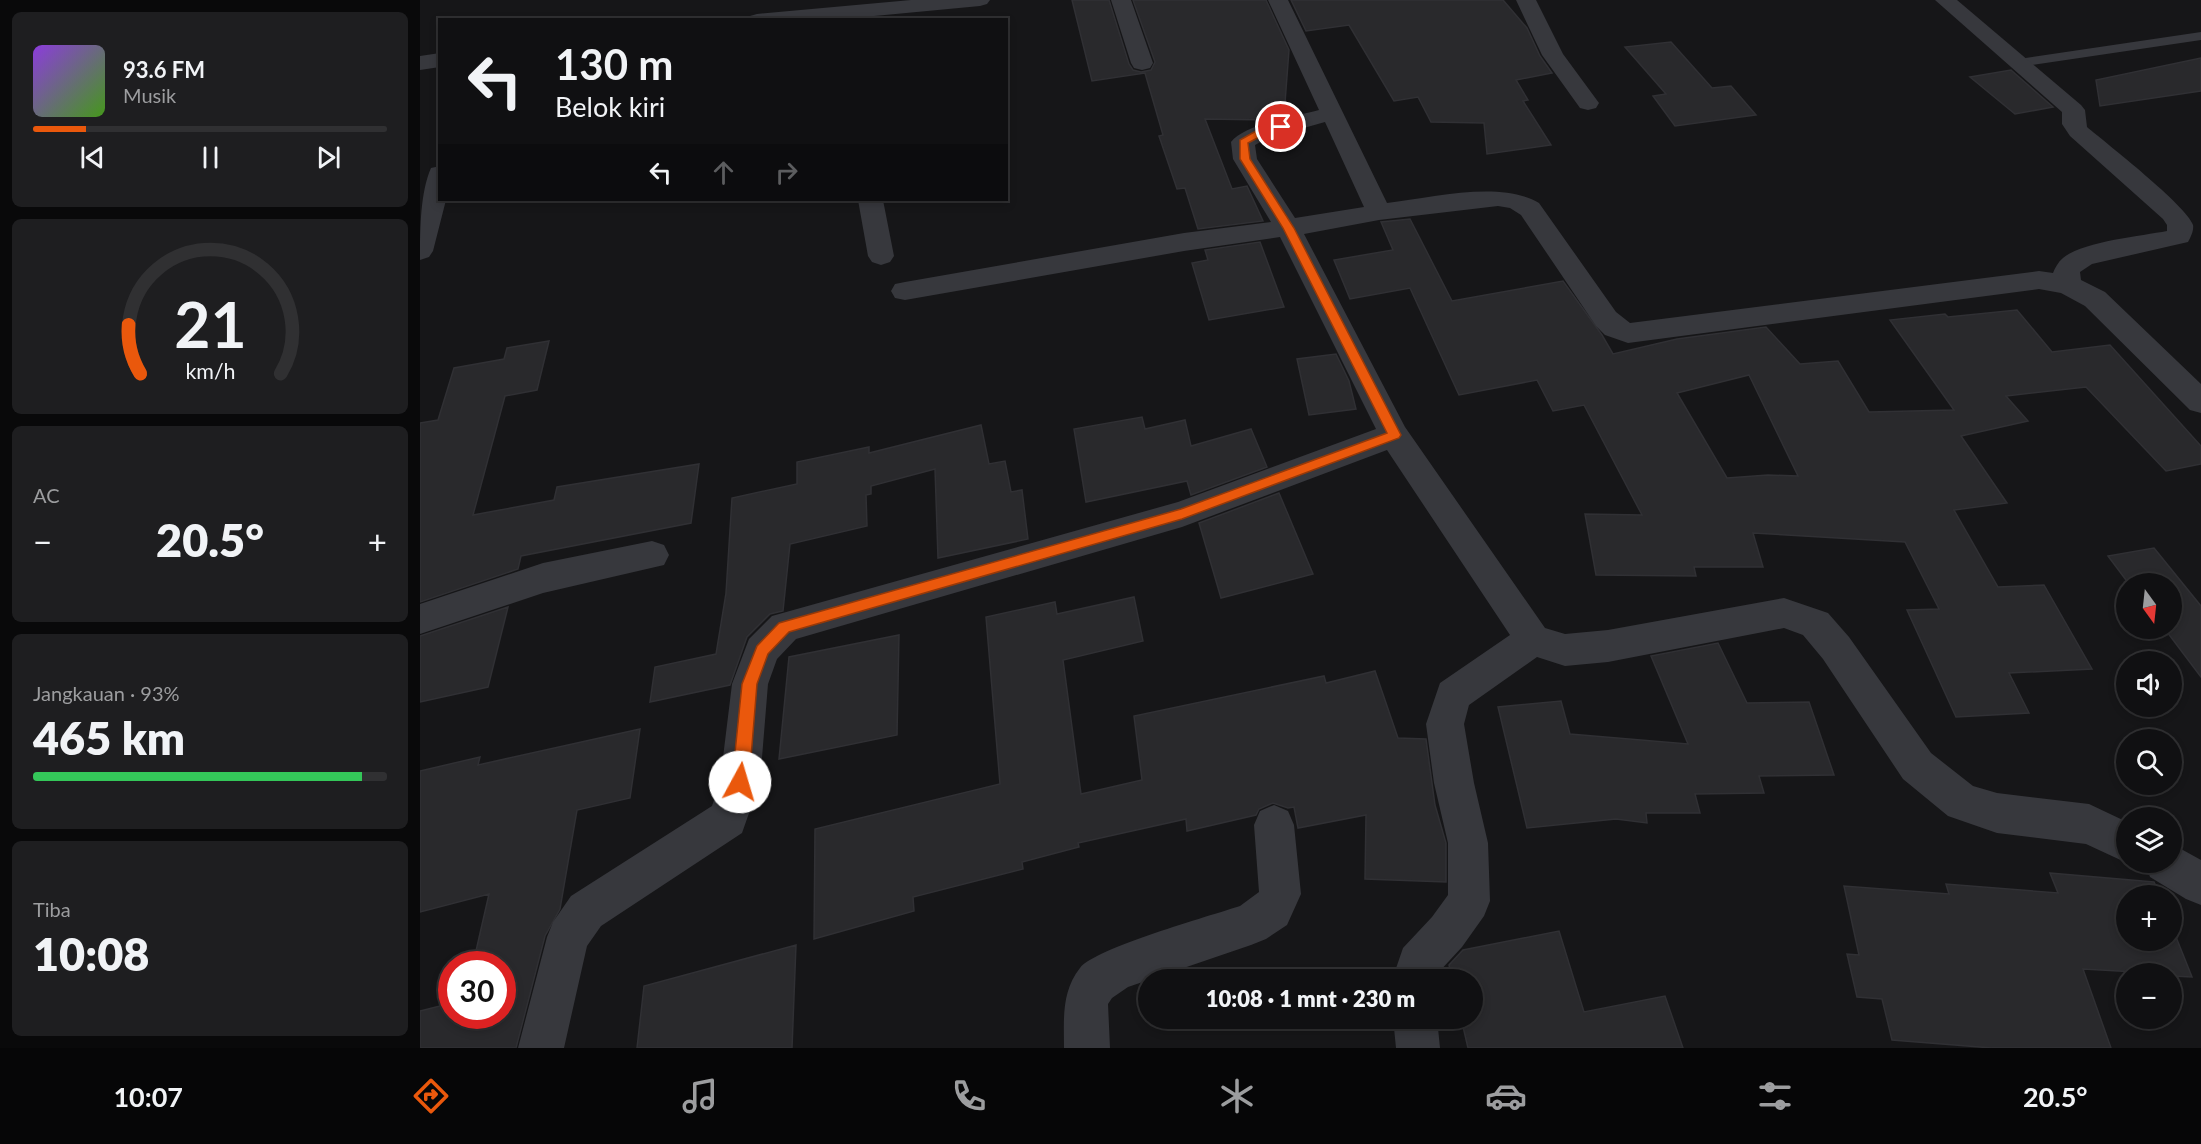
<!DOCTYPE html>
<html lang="id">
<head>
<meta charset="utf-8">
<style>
  body { margin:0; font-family:Lato,sans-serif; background:#1e1e20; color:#f1f3f6; height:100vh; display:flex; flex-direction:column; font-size:22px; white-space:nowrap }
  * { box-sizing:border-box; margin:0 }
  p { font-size:20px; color:#9c9d9f }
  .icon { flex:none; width:33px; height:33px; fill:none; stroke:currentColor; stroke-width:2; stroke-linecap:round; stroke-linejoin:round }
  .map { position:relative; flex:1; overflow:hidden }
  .panel { display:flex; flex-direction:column; gap:12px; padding:12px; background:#09090a; width:420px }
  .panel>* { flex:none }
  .hud { position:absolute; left:18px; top:18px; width:570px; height:183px; border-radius:0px; box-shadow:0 3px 9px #0003,0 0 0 2px #303032; background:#101012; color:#f1f3f6; overflow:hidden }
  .needle { width:39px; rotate:165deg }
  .fabs { position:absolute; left:1696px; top:573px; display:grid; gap:12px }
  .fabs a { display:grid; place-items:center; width:66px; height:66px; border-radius:50%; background:#101012; box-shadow:0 3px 9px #0003,0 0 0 2px #303032; font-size:30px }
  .speed { position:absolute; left:18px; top:951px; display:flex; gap:12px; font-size:30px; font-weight:700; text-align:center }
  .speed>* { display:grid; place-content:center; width:78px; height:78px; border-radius:50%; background:#101012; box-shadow:0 3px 9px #0003,0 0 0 2px #303032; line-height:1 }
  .speed .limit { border:9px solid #d22; background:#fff; color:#111 }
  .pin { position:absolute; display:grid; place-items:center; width:51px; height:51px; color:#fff; margin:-26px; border:3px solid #fff; border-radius:50%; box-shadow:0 2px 6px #0007 }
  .me { position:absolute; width:66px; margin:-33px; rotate:6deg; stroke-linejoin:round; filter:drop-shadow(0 0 4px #0008) }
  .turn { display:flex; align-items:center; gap:21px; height:126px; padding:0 18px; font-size:27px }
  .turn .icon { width:78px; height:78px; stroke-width:2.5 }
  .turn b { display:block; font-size:42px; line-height:51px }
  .lanes { display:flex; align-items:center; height:57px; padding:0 18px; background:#0003; justify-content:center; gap:30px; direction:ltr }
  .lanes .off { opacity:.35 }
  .big { font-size:45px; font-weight:800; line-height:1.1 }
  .panel .card { flex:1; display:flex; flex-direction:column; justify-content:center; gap:9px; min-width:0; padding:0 21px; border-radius:9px; background:#1e1e20 }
  .panel .dial { align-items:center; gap:0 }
  .dial svg { height:156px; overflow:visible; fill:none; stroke:#303032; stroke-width:7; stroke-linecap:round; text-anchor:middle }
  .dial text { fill:#f1f3f6; stroke:none }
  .song { display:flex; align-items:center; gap:18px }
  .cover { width:72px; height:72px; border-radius:9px; background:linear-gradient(135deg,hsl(270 70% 55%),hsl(100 70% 35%)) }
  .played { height:6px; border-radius:3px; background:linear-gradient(90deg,#ea580c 15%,#303032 15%) }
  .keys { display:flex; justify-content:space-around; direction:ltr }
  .heat { display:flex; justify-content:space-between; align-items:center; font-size:33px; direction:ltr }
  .charge { height:9px; border-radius:4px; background:linear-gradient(90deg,#34c759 93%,#303032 0) }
  .trip { position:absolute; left:718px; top:969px; width:345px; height:60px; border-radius:30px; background:#101012; box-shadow:0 3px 9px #0003,0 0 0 2px #303032; font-weight:800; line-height:60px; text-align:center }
  .tab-bar { display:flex; height:96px; justify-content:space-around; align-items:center; background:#060607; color:#9c9d9f }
  .tab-bar .icon { width:42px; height:42px }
  .tab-bar .current { color:#ea580c }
  .tab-bar b { font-size:27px; color:#f1f3f6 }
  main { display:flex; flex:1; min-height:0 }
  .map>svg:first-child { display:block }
  .building { fill:#29292c; stroke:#303034; stroke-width:1.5; fill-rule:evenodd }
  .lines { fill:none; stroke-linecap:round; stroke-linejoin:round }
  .service { fill:#37383d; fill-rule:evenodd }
  .minor { fill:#37383d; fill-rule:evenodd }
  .route { fill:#ea580c; stroke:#983908; stroke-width:1.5 }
</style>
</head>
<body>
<main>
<section class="panel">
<div class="card">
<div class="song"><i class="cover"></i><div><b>93.6 FM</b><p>Musik</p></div></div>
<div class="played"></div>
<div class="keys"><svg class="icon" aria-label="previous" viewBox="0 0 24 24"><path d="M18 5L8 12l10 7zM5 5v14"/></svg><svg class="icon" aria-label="pause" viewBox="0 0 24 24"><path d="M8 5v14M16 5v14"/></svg><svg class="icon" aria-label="next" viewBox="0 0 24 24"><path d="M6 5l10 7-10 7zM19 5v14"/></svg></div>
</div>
<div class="card dial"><svg viewBox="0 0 100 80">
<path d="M14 69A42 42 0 1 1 86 69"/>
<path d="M14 69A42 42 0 0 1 8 44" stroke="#ea580c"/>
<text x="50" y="56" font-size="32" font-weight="700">21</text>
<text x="50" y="72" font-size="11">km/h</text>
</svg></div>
<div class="card"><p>AC</p>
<div class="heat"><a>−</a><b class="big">20.5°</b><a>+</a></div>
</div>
<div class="card"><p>Jangkauan · 93%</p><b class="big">465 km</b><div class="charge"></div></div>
<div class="card"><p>Tiba</p><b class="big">10:08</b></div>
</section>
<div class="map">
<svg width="1781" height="1048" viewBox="0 0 1781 1048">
  <rect width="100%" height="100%" fill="#161618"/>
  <path class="building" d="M652,0H689L709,64L713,70L721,72L731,70L735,62L713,0H846L869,50L864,116L849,120L785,119L812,189L827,186L843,221L778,229L765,188L757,189L739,136L743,135L725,73L672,81Z
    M871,0H1083L1107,28L1120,56L1132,73L1096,80L1108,100L1103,101L1131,145L1067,154L1064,123L1011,122L998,97L974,101L929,25L886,31Z
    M1251,42L1292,88L1311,86L1336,115L1255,126L1233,96L1246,94L1205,47Z
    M1781,58V91L1680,106L1676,80Z
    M1591,70L1633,107L1595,114L1550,77Z
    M990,219L1032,301L1143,281L1182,335L1193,354L1257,339L1346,327L1380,364L1418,361L1449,412L1534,410L1470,320L1525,314L1528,317L1597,310L1632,352L1690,345L1781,446V464L1746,471L1666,387L1586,396L1608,421L1541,436L1587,503L1534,510L1578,587L1624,585L1672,669L1589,673L1609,713L1536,717L1487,610L1519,609L1485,542L1333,533L1343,567H1274L1276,576L1176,575L1165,514L1222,515L1164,405L1133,411L1117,380L1039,395L990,288L930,299L914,260L973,250L961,222ZM1329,375L1378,476L1348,475L1307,478L1257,393Z
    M840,242L864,307L789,320L772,263L788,260L785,250Z
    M129,341L117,390L85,396L53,515L134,500L137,487L279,464L271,523L101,556L98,569L0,602V423L18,420L34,368L84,359L87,348Z
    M916,354L929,381L936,409L889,415L877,359Z
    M722,417L725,429L765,420L771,446L831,429L847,467L771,495L767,481L666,502L654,429Z
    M561,425L569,464L585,461L591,492L602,490L608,539L518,558L515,469L451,486V494L446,495L447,526L370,544L363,611L350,614L327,637L310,685L230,702L235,667L296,654L306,593L312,498L377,484V462L449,447V453Z
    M859,493L893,574L801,598L779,523Z
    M1734,548L1781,606V677L1744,628H1752V584H1709L1688,556Z
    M714,597L723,641L643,660L661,794L722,780L714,716L904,676L906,683L955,671L978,738L1006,739L1015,805L1026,843V882L945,879L946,815L878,828L874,807L868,808L853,803L839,809L836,815L767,831L766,819L658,843L659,847L602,862L603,869L493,897L494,911L394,939L395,829L580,784L566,617L635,602L637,614Z
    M88,607L68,687L0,702V636Z
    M479,635L477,735L359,759L369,657Z
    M1298,643L1327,703L1389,702L1414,775L1339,776L1344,793L1275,794L1280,813H1226L1227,823L1196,819L1107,828L1078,707L1141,701L1150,734L1268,744L1231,656Z
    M220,729L210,798L157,810L140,909L125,936L96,1048H0V1011L32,1003V1016H82V964H53L69,894L0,912V771L60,757L58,765Z
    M1630,873L1734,882L1740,896H1707V940H1752V927L1772,977L1752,976V974L1663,969L1691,1048H1572L1472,1040L1462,999L1437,997L1427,954L1439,955L1424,886L1529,894L1526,884L1638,893Z
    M1139,931L1164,1012L1245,996L1263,1048H1048L1041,1018H1053V980H1032L1029,965L1043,950Z
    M376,945L372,1048H217L224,986Z"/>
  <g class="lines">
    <path class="service" d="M1781,32V40L1599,67L1593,63L1599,59Z"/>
    <path class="minor" d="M491,0H570L567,4L560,6L412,20H327L330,16L337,14Z
      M691,0H711L733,63L730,68L722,70L714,68L711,63Z
      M848,0H868L967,203C1012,198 1080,180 1119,203L1196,312L1210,323L1619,271L1633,273C1635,268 1638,262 1643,258C1661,242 1721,236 1747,231V225L1743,219L1650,136L1642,124V112L1515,0H1537L1661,105L1665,110L1667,127C1686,143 1767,206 1773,225C1774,230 1771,237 1768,242L1672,264L1660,272L1661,280L1685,292L1781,384V413L1770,410L1665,306L1641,293L1619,289L1208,343L1185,335L1176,326L1101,215L1090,208L1078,206L959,220L884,234L985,427L1125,628L1145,634L1188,630L1364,598L1408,613L1429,637L1511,753L1553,786L1577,793L1669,804L1707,822V862H1709L1707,863L1666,844L1577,833L1528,816L1483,779L1403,659L1383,635L1364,628L1188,662L1145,666L1117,657L1049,705L1044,724L1054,783L1068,843L1070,901L1064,916L1042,947L1017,974L1016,980H972L983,948L1012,917L1028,895V843L1014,783L1006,724L1020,683L1090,635L967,450L762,527L376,639L357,659L348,684L340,782L322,833L181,926L167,946L144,1048H98L127,937L133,922L151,896L292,806L300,782L312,684L329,639L352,616L758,502L956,429L860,237L764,251L485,300L475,298L471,291L475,284L485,282L764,233L851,222L813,159L811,142C824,124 877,116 899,110ZM905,122L944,207L875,218L837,159L835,145L848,138Z
      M1096,0H1116L1143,54L1179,103L1176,108L1168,110L1160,108L1122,55Z
      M20,53V67L0,70V56Z
      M20,166V200H26L13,251L9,257L0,260C0,231 0,193 11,168Z
      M438,200H463L474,256L470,262L461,265L452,262L448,256Z
      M232,541L244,545L249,555L244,565L123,593L0,634V604L123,563Z
      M854,805L868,811L874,825L881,894L867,925L846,939L831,945L708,987L692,998L688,1004L690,1048H644C644,1020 641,992 660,968C675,948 790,916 820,906L839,892L834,825L840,811Z
      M1752,844L1781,860V905L1766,899L1730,877L1725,862H1752Z
      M973,1018H1017L1020,1048H976Z"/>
  </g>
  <path class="route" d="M861,124L864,125V129L843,135L828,143L830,159L874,228L981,435L979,438L762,519L369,632L348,654L337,684L329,782L326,788L320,790L315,788L312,782L322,684L337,646L359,623L761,509L967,433L863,228L820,159V140L836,131Z"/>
</svg>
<div class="fabs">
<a><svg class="needle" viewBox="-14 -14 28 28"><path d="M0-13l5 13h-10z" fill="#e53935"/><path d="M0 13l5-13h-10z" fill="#9c9d9f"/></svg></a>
<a><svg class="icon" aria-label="sound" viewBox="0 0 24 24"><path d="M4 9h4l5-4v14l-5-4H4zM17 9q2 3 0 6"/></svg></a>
<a><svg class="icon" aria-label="search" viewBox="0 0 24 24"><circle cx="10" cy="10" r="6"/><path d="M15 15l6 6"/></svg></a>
<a><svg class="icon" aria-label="layers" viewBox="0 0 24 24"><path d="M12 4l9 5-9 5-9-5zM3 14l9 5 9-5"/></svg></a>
<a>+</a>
<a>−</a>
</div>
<div class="speed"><div class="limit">30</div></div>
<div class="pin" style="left:861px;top:127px;background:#d93025"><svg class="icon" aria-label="arrive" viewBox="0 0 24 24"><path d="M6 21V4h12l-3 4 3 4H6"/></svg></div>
<svg class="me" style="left:320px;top:782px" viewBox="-20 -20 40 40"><circle r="19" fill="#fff"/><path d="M0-13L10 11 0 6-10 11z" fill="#ea580c"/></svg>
<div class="trip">10:08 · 1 mnt · 230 m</div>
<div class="hud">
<div class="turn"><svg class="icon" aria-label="left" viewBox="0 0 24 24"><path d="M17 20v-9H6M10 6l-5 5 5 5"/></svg><div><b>130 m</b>Belok kiri</div></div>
<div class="lanes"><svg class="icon" aria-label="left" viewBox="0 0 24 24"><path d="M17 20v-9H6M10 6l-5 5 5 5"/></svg><svg class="icon off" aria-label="ahead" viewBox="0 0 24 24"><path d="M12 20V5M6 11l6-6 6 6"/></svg><svg class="icon off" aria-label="right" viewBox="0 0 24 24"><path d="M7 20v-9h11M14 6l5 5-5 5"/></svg></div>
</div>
</div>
</main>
<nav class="tab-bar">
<b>10:07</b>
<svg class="icon current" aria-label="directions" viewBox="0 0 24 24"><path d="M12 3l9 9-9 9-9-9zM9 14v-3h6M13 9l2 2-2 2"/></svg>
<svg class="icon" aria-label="music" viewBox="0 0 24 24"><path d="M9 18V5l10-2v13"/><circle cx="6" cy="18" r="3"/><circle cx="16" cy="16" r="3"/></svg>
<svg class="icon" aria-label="phone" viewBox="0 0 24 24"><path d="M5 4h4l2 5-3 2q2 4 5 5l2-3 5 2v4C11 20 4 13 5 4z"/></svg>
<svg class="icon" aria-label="climate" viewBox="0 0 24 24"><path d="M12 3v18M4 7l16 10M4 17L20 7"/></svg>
<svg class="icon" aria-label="car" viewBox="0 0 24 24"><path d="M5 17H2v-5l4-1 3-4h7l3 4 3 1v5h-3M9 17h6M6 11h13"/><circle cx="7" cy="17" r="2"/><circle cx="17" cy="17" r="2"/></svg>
<svg class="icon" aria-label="filters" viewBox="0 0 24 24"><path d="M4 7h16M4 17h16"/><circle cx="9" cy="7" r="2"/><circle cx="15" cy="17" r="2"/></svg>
<b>20.5°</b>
</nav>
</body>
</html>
